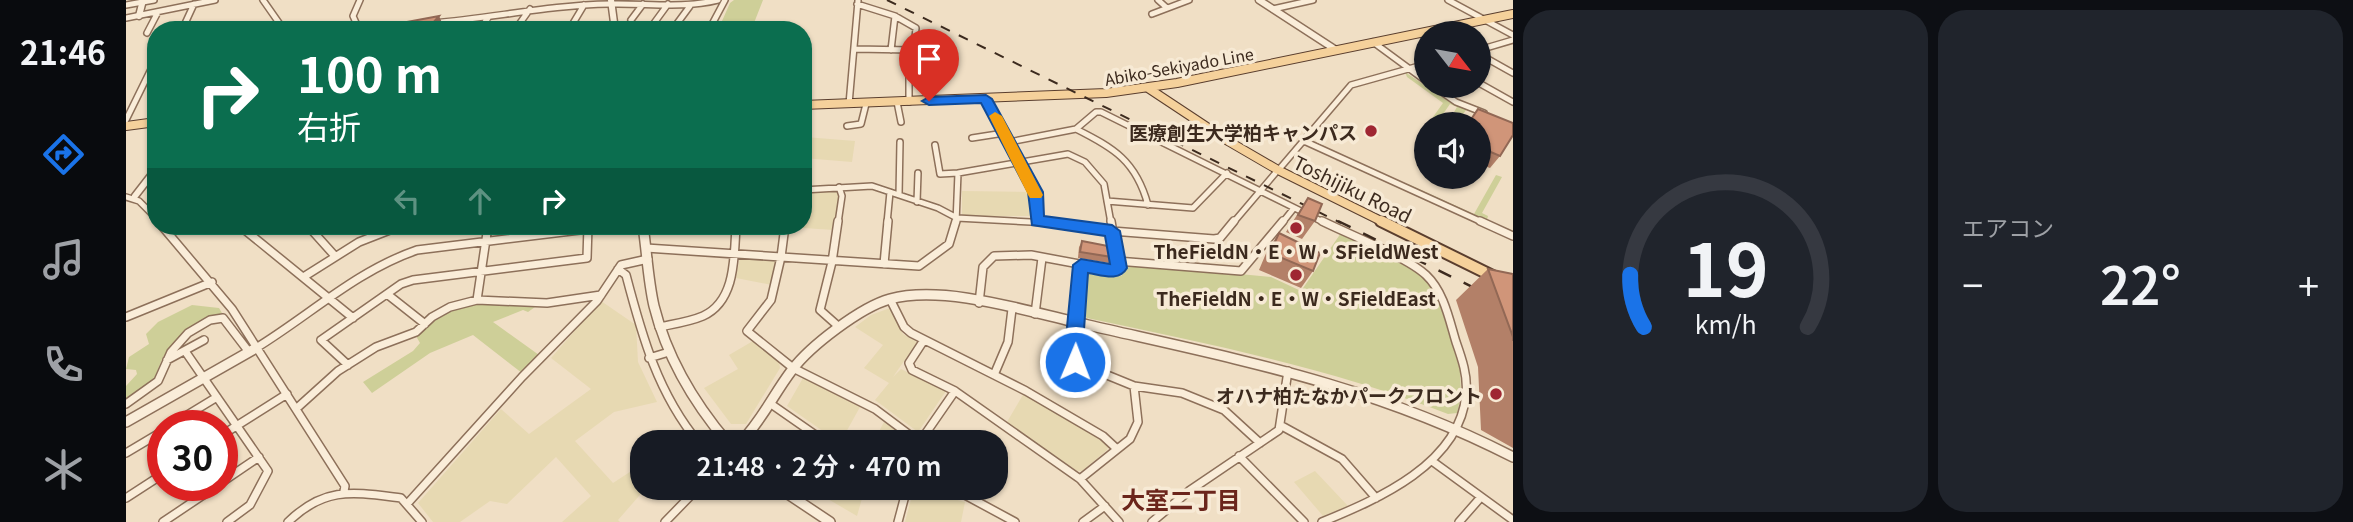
<!DOCTYPE html>
<html lang="ja">
<head>
<meta charset="utf-8">
<style>
  body { margin:0; font-family:Georgia,"Noto Sans JP",serif; background:#20242c; color:#f1f3f6; height:100vh; display:flex; flex-direction:column; font-size:26px; white-space:nowrap }
  * { box-sizing:border-box; margin:0 }
  p { font-size:23px; color:#9ea1a6 }
  .icon { flex:none; width:38px; height:38px; fill:none; stroke:currentColor; stroke-width:2; stroke-linecap:round; stroke-linejoin:round }
  .map { position:relative; flex:1; overflow:hidden }
  .drawer { display:flex; flex-direction:column; gap:10px; padding:10px; background:#0d0f14; width:840px }
  .drawer>* { flex:none }
  .hud { position:absolute; left:21px; top:21px; width:665px; height:214px; border-radius:28px; box-shadow:0 2px 5px #0004; background:#0b6e4f; color:#fff; overflow:hidden }
  .needle { width:46px; rotate:121deg }
  .fabs { position:absolute; left:1288px; top:21px; display:grid; gap:14px }
  .fabs a { display:grid; place-items:center; width:77px; height:77px; border-radius:50%; background:#171b24; box-shadow:0 2px 5px #0004; font-size:35px }
  .speed { position:absolute; left:21px; top:410px; display:flex; gap:14px; font-size:35px; font-weight:700; text-align:center }
  .speed>* { display:grid; place-content:center; width:91px; height:91px; border-radius:50%; background:#171b24; box-shadow:0 2px 5px #0004; line-height:1 }
  .speed .limit { border:10px solid #d22; background:#fff; color:#111 }
  .pin { position:absolute; display:grid; place-items:center; width:60px; height:60px; color:#fff; margin:-72px -30px; border-radius:50% 50% 50% 0; rotate:-45deg; box-shadow:0 0 7px #0007 }
  .pin .icon { rotate:45deg }
  .me { position:absolute; width:77px; margin:-38px; rotate:1deg; stroke-linejoin:round; filter:drop-shadow(0 0 5px #0008) }
  .turn { display:flex; align-items:center; gap:24px; height:147px; padding:0 35px; font-size:32px }
  .turn .icon { width:91px; height:91px; stroke-width:2.5 }
  .turn b { display:block; font-size:49px; line-height:60px }
  .lanes { display:flex; align-items:center; height:66px; padding:0 35px; background:#0003; justify-content:center; gap:35px; direction:ltr }
  .lanes .off { opacity:.35 }
  .big { font-size:52px; font-weight:600; line-height:1.1 }
  .drawer .card { flex:1; display:flex; flex-direction:column; justify-content:center; gap:10px; min-width:0; padding:0 24px; border-radius:28px; background:#20242c }
  .drawer .dial { align-items:center; gap:0 }
  .dial svg { height:182px; overflow:visible; fill:none; stroke:#363941; stroke-width:7; stroke-linecap:round; text-anchor:middle }
  .dial text { fill:#f1f3f6; stroke:none }
  .heat { display:flex; justify-content:space-between; align-items:center; font-size:38px; direction:ltr }
  .drawer .tiles { flex:1; display:grid; gap:10px; grid-template-columns:repeat(2,1fr) }
  .trip { position:absolute; left:504px; top:430px; width:378px; height:70px; border-radius:28px; background:#171b24; box-shadow:0 2px 5px #0004; font-weight:600; line-height:70px; text-align:center }
  main { display:flex; flex:1; min-height:0 }
  .tab-bar { display:flex; flex-direction:column; width:126px; justify-content:space-around; align-items:center; background:#090b0e; color:#9ea1a6 }
  .tab-bar .icon { width:49px; height:49px }
  .tab-bar .selected { color:#1a73e8 }
  .tab-bar b { font-size:32px; color:#f1f3f6 }
  .map>svg:first-child { display:block }
  .farmland { fill:#e7d9b2 }
  .green { fill:#cecf98 }
  .lines { fill:none; stroke-linecap:round; stroke-linejoin:round }
  .minor-far1-casing { stroke:#8d705a; stroke-width:8 }
  .minor-casing { stroke:#8d705a; stroke-width:10 }
  .tertiary-far1-casing { stroke:#8d705a; stroke-width:9 }
  .tertiary-casing { stroke:#8d705a; stroke-width:12 }
  .primary-far1-casing { stroke:#5a3e2e; stroke-width:10 }
  .primary-casing { stroke:#5a3e2e; stroke-width:14 }
  .minor-far1 { stroke:#faedd9; stroke-width:5 }
  .minor { stroke:#faedd9; stroke-width:7 }
  .tertiary-far1 { stroke:#faedd9; stroke-width:6 }
  .tertiary { stroke:#faedd9; stroke-width:9 }
  .primary-far1 { stroke:#f5d19b; stroke-width:8 }
  .primary { stroke:#f5d19b; stroke-width:10 }
  .rail-far1 { stroke:#3c2a1e; stroke-width:2; stroke-dasharray:10 10; stroke-linecap:butt }
  .rail { stroke:#3c2a1e; stroke-width:2.5; stroke-dasharray:14 14; stroke-linecap:butt }
  .wall { fill:#b38068 }
  .shaded-wall { fill:#926855 }
  .building { fill:#d09579; stroke:#926855; stroke-width:2 }
  .route { fill:#1a73e8; stroke:#114b97; stroke-width:2 }
  .slow { fill:#f59e0b }
  .poi-dot { fill:#9f2632; stroke:#f7ead5; stroke-width:2.5 }
  .labels { text-anchor:middle; dominant-baseline:central; stroke-width:7; stroke-linejoin:round; paint-order:stroke }
  .far-street-label { font-size:16px; fill:#3c2a1e; stroke:#f7ead5 }
  .poi-label { font-size:19px; font-weight:bold; fill:#3c2a1e; stroke:#f7ead5; text-anchor:end }
  .street-label { font-size:19px; fill:#3c2a1e; stroke:#f7ead5 }
  .near-neighbourhood-label { font-size:24px; font-weight:bold; fill:#6b251b; stroke:#f7ead5 }
</style>
</head>
<body>
<main>
<nav class="tab-bar">
<b>21:46</b>
<svg class="icon selected" aria-label="directions" viewBox="0 0 24 24"><path d="M12 3l9 9-9 9-9-9zM9 14v-3h6M13 9l2 2-2 2"/></svg>
<svg class="icon" aria-label="music" viewBox="0 0 24 24"><path d="M9 18V5l10-2v13"/><circle cx="6" cy="18" r="3"/><circle cx="16" cy="16" r="3"/></svg>
<svg class="icon" aria-label="phone" viewBox="0 0 24 24"><path d="M5 4h4l2 5-3 2q2 4 5 5l2-3 5 2v4C11 20 4 13 5 4z"/></svg>
<svg class="icon" aria-label="climate" viewBox="0 0 24 24"><path d="M12 3v18M4 7l16 10M4 17L20 7"/></svg>
</nav>
<div class="map">
<svg width="1387" height="522" viewBox="0 0 1387 522">
  <rect width="100%" height="100%" fill="#f0dfc5"/>
  <path class="farmland" d="M679,137L729,141L726,162L677,158Z
    M708,190L713,195L708,230L662,227L677,226V193Z
    M836,191L905,192L907,216H839L836,214Z
    M614,257L651,261L646,285L610,278Z
    M475,301L510,325L512,362L531,402L488,412L449,441L487,483L516,464V488H520L492,520L494,522H436L465,496L430,457L381,504L364,501L334,522H307L292,503L375,409L403,434L465,389L425,358Z
    M764,308L777,334L791,342L767,377L775,369L820,391L792,432L749,400L763,383L738,368L757,345L729,327L745,315Z
    M627,341L653,362L654,368L620,424H605L578,388L612,369L603,355Z
    M677,378L734,407L714,443L661,406Z
    M898,393L974,439L982,447L981,450L956,471H951L881,422Z
    M758,422L789,442L788,443H747Z
    M1189,471L1222,506L1197,516L1168,482Z
    M683,488H739L731,516Z
    M788,488L839,502L835,522H779Z"/>
  <path class="green" d="M608,0H637L628,23L596,21L604,3Z
    M1279,72L1325,103L1341,109L1337,114L1328,112L1331,107L1324,104L1310,124H1302L1317,103L1281,77Z
    M1370,175L1376,177L1356,213L1362,216L1361,220L1387,233L1280,185L1282,184L1348,214Z
    M1215,233L1289,269L1308,285L1334,370L1335,395L1331,413L1322,414C1206,368 1082,344 961,318L956,313L958,270L996,276L995,265L998,263L1145,277L1175,291Z
    M353,304L409,307L402,312L397,310L367,322L413,355L396,373L347,335L304,353L246,393L237,382L287,351L294,343L290,336C309,319 327,307 353,304Z
    M66,305L93,308L96,313L58,333L37,357L27,381L0,400V386L11,374L10,370L0,369L3,357L23,344L20,334L32,322Z"/>
  <g class="lines">
    <defs>
      <path id="minor-far1" d="M137,0L158,30
        M234,0L227,16L231,25L238,30
        M1032,0L1041,8
        M1322,0L1387,35
        M731,4L769,16L790,28L788,47L783,53V102
        M0,5L28,0
        M1147,9L1187,0
        M1026,14L1063,0
        M0,18L89,0
        M505,20L517,4
        M307,23C367,18 424,5 484,4C521,3 556,9 592,0
        M547,29L564,6
        M56,30L68,4
        M331,30L340,20
        M353,30L362,18
        M389,30L404,9
        M443,30L458,5
        M523,30L542,4
        M583,30L599,0
        M21,33L32,12
        M1247,42L1300,81
        M729,49L785,50
        M765,50L769,16
        M1353,50L1387,40
        M1353,54L1387,73
        M783,72L819,73V66
        M1353,83L1387,102
        M1307,86L1330,102L1358,113
        M860,99L909,192L911,221
        M771,102L775,122
        M723,104L732,1
        M0,120L30,59
        M721,126L735,124L740,104
        M950,129C988,148 1010,161 1022,205
        M677,133L679,127
        M846,138L878,133
        M1178,141L1358,223
        M883,142L950,129L970,112H975L1199,223
        M809,145L814,174L832,173
        M1155,167L1225,85L1300,64
        M677,190L746,186L812,208L831,218L924,223
        M773,195L774,142
        M0,197L13,201L30,218
        M981,201L1067,208L1101,173
        M791,202L792,173
        M712,223L716,196L713,187
        M761,223L764,192
        M830,223L832,173L942,154L959,162L978,184L985,223
        M1107,223L1152,170
        M1156,223L1168,208"/>
      <path id="minor" d="M911,221L986,231L1088,239L1094,238L1108,221
        M1196,221C1222,234 1281,257 1300,275C1318,292 1323,319 1330,342C1336,359 1342,376 1340,394C1334,464 1252,499 1196,522
        M1354,221L1387,236
        M36,226L106,309L219,486L218,491
        M114,226L227,318
        M182,226L209,256
        M659,226L655,257L793,266L823,244L830,221
        M520,248L655,257L645,300L621,331L667,368L749,409L793,442
        M991,261L1115,271L1157,221
        M758,264L762,221
        M955,265L947,358L949,362L1008,386L1056,393L1098,410L1134,443
        M492,269L500,275C516,336 532,394 573,443
        M179,276L233,242L274,226
        M261,294L299,324
        M764,299L778,327L785,333L900,391L977,436L991,449
        M351,300L362,226
        M853,303L857,267L868,256L905,255L991,271L993,268L985,221
        M909,314L916,258
        M0,317L86,282
        M712,326L694,310L706,262L712,221
        M533,327C547,324 563,322 577,316C610,301 608,257 610,226
        M798,340L783,363L786,370L829,391L954,479L993,522
        M130,348C184,315 230,271 291,250L462,229
        M59,351L142,471L124,505L101,522
        M523,358L543,352
        M41,360L78,340
        M222,365L195,340L275,284L287,280L461,258L462,226
        M868,375L882,342L886,309
        M0,404L32,381L45,352L62,333L84,320L97,318L123,352
        M645,404L701,443
        M171,408L212,371L250,347L290,332L306,317L324,307L351,300L421,303L475,295
        M45,425L91,397
        M1154,425L1216,459L1250,498
        M96,435L161,394
        M793,443L829,391
        M0,453L37,431
        M1113,456L1178,522
        M1306,461L1387,520
        M954,479L1004,439L1012,422L1008,386
        M96,482L133,457
        M816,488L839,495L889,522
        M0,498L37,474
        M281,504L396,377L471,301L495,265L522,259
        M37,522L92,485
        M162,522C199,486 227,492 275,498L296,522
        M539,522L572,488
        M772,522L781,488
        M957,522L979,506
        M1026,522L1063,491L1153,430L1162,371
        M1333,522L1355,497"/>
      <path id="tertiary-far1" d="M485,0L489,30
        M1133,0L1210,50
        M13,16L17,0
        M9,196L30,169"/>
      <path id="tertiary" d="M517,226C521,253 522,280 528,306C541,358 568,403 602,443
        M0,422L130,348
        M614,443C637,419 647,395 666,370C684,346 735,307 764,299C820,284 906,313 962,325C1114,360 1247,385 1387,457
        M653,488L704,522"/>
      <path id="primary-far1" d="M1022,88L1102,141L1152,170L1259,223
        M677,105L980,93L1051,83L1387,14
        M0,126L30,122"/>
      <path id="primary" d="M1255,221L1387,286"/>
    </defs>
    <use href="#minor-far1" class="minor-far1-casing"/>
    <use href="#minor" class="minor-casing"/>
    <use href="#tertiary-far1" class="tertiary-far1-casing"/>
    <use href="#tertiary" class="tertiary-casing"/>
    <use href="#primary-far1" class="primary-far1-casing"/>
    <use href="#primary" class="primary-casing"/>
    <use href="#minor-far1" class="minor-far1"/>
    <use href="#minor" class="minor"/>
    <use href="#tertiary-far1" class="tertiary-far1"/>
    <use href="#tertiary" class="tertiary"/>
    <use href="#primary-far1" class="primary-far1"/>
    <use href="#primary" class="primary"/>
    <path class="rail-far1" d="M761,0L1215,223"/>
    <path class="rail" d="M1212,221L1387,307"/>
  </g>
  <path class="wall" d="M1352,109L1374,156L1364,168L1353,164V124H1341Z
    M1182,198L1189,221L1176,239L1160,232Z
    M1153,233L1187,271L1175,288L1133,270L1141,251Z
    M956,241L986,257L983,263L952,258L953,247Z
    M1362,269L1387,274V448L1355,430L1352,367L1330,300Z"/>
  <path class="shaded-wall" d="M313,16L318,27L316,30H301Z"/>
  <path class="building" d="M313,16L301,30H264L281,22Z
    M1352,109L1387,123V135L1374,156L1353,147V124H1342Z
    M1182,198L1196,204L1189,221L1172,215Z
    M1153,233L1194,253L1187,271L1144,253Z
    M956,241L987,247L986,257L954,252Z
    M1362,269L1387,274V341V337Z"/>
  <path class="route" d="M860,95L866,99L917,192L918,216L986,225L994,231L1001,268C993,282 976,275 962,273L956,358L958,362L956,368L949,370L943,368L938,358L947,265L955,259L984,264L979,236L906,225L902,192L855,103L803,105L796,101L803,97Z"/>
  <path class="slow" d="M869,112L876,116L917,195L915,198H904L902,195L863,116Z"/>
  <g class="poi-dot">
    <circle cx="1245" cy="131" r="7"/>
    <circle cx="1170" cy="228" r="7"/>
    <circle cx="1170" cy="275" r="7"/>
    <circle cx="1370" cy="394" r="7"/>
  </g>
  <g class="labels">
    <g class="far-street-label">
      <text transform="translate(1053 66) rotate(-10)">Abiko-Sekiyado Line</text>
    </g>
    <g class="poi-label">
      <text x="1231" y="131">医療創生大学柏キャンパス</text>
      <text x="1170" y="250" text-anchor="middle">TheFieldN・E・W・SFieldWest</text>
      <text x="1170" y="297" text-anchor="middle">TheFieldN・E・W・SFieldEast</text>
      <text x="1356" y="394">オハナ柏たなかパークフロント</text>
    </g>
    <g class="street-label">
      <text transform="translate(1227 188) rotate(26)">Toshijiku Road</text>
    </g>
    <g class="near-neighbourhood-label">
      <text x="1055" y="498">大室二丁目</text>
    </g>
  </g>
</svg>
<div class="fabs">
<a><svg class="needle" viewBox="-14 -14 28 28"><path d="M0-13l5 13h-10z" fill="#e53935"/><path d="M0 13l5-13h-10z" fill="#9ea1a6"/></svg></a>
<a><svg class="icon" aria-label="sound" viewBox="0 0 24 24"><path d="M4 9h4l5-4v14l-5-4H4zM17 9q2 3 0 6"/></svg></a>
</div>
<div class="speed"><div class="limit">30</div></div>
<div class="pin" style="left:803px;top:101px;background:#d93025"><svg class="icon" aria-label="arrive" viewBox="0 0 24 24"><path d="M6 21V4h12l-3 4 3 4H6"/></svg></div>
<svg class="me" style="left:949px;top:362px" viewBox="-20 -20 40 40"><circle r="17" fill="#1a73e8" stroke="#fff" stroke-width="3"/><path d="M0-11L8 9 0 5-8 9z" fill="#fff"/></svg>
<div class="trip">21:48 · 2 分 · 470 m</div>
<div class="hud">
<div class="turn"><svg class="icon" aria-label="right" viewBox="0 0 24 24"><path d="M7 20v-9h11M14 6l5 5-5 5"/></svg><div><b>100 m</b>右折</div></div>
<div class="lanes"><svg class="icon off" aria-label="left" viewBox="0 0 24 24"><path d="M17 20v-9H6M10 6l-5 5 5 5"/></svg><svg class="icon off" aria-label="ahead" viewBox="0 0 24 24"><path d="M12 20V5M6 11l6-6 6 6"/></svg><svg class="icon" aria-label="right" viewBox="0 0 24 24"><path d="M7 20v-9h11M14 6l5 5-5 5"/></svg></div>
</div>
</div>
<section class="drawer">
<div class="tiles">
<div class="card dial"><svg viewBox="0 0 100 80">
<path d="M14 69A42 42 0 1 1 86 69"/>
<path d="M14 69A42 42 0 0 1 8 46" stroke="#1a73e8"/>
<text x="50" y="56" font-size="32" font-weight="700">19</text>
<text x="50" y="72" font-size="11">km/h</text>
</svg></div>
<div class="card"><p>エアコン</p>
<div class="heat"><a>−</a><b class="big">22°</b><a>+</a></div>
</div>
</div>
</section>
</main>
</body>
</html>
